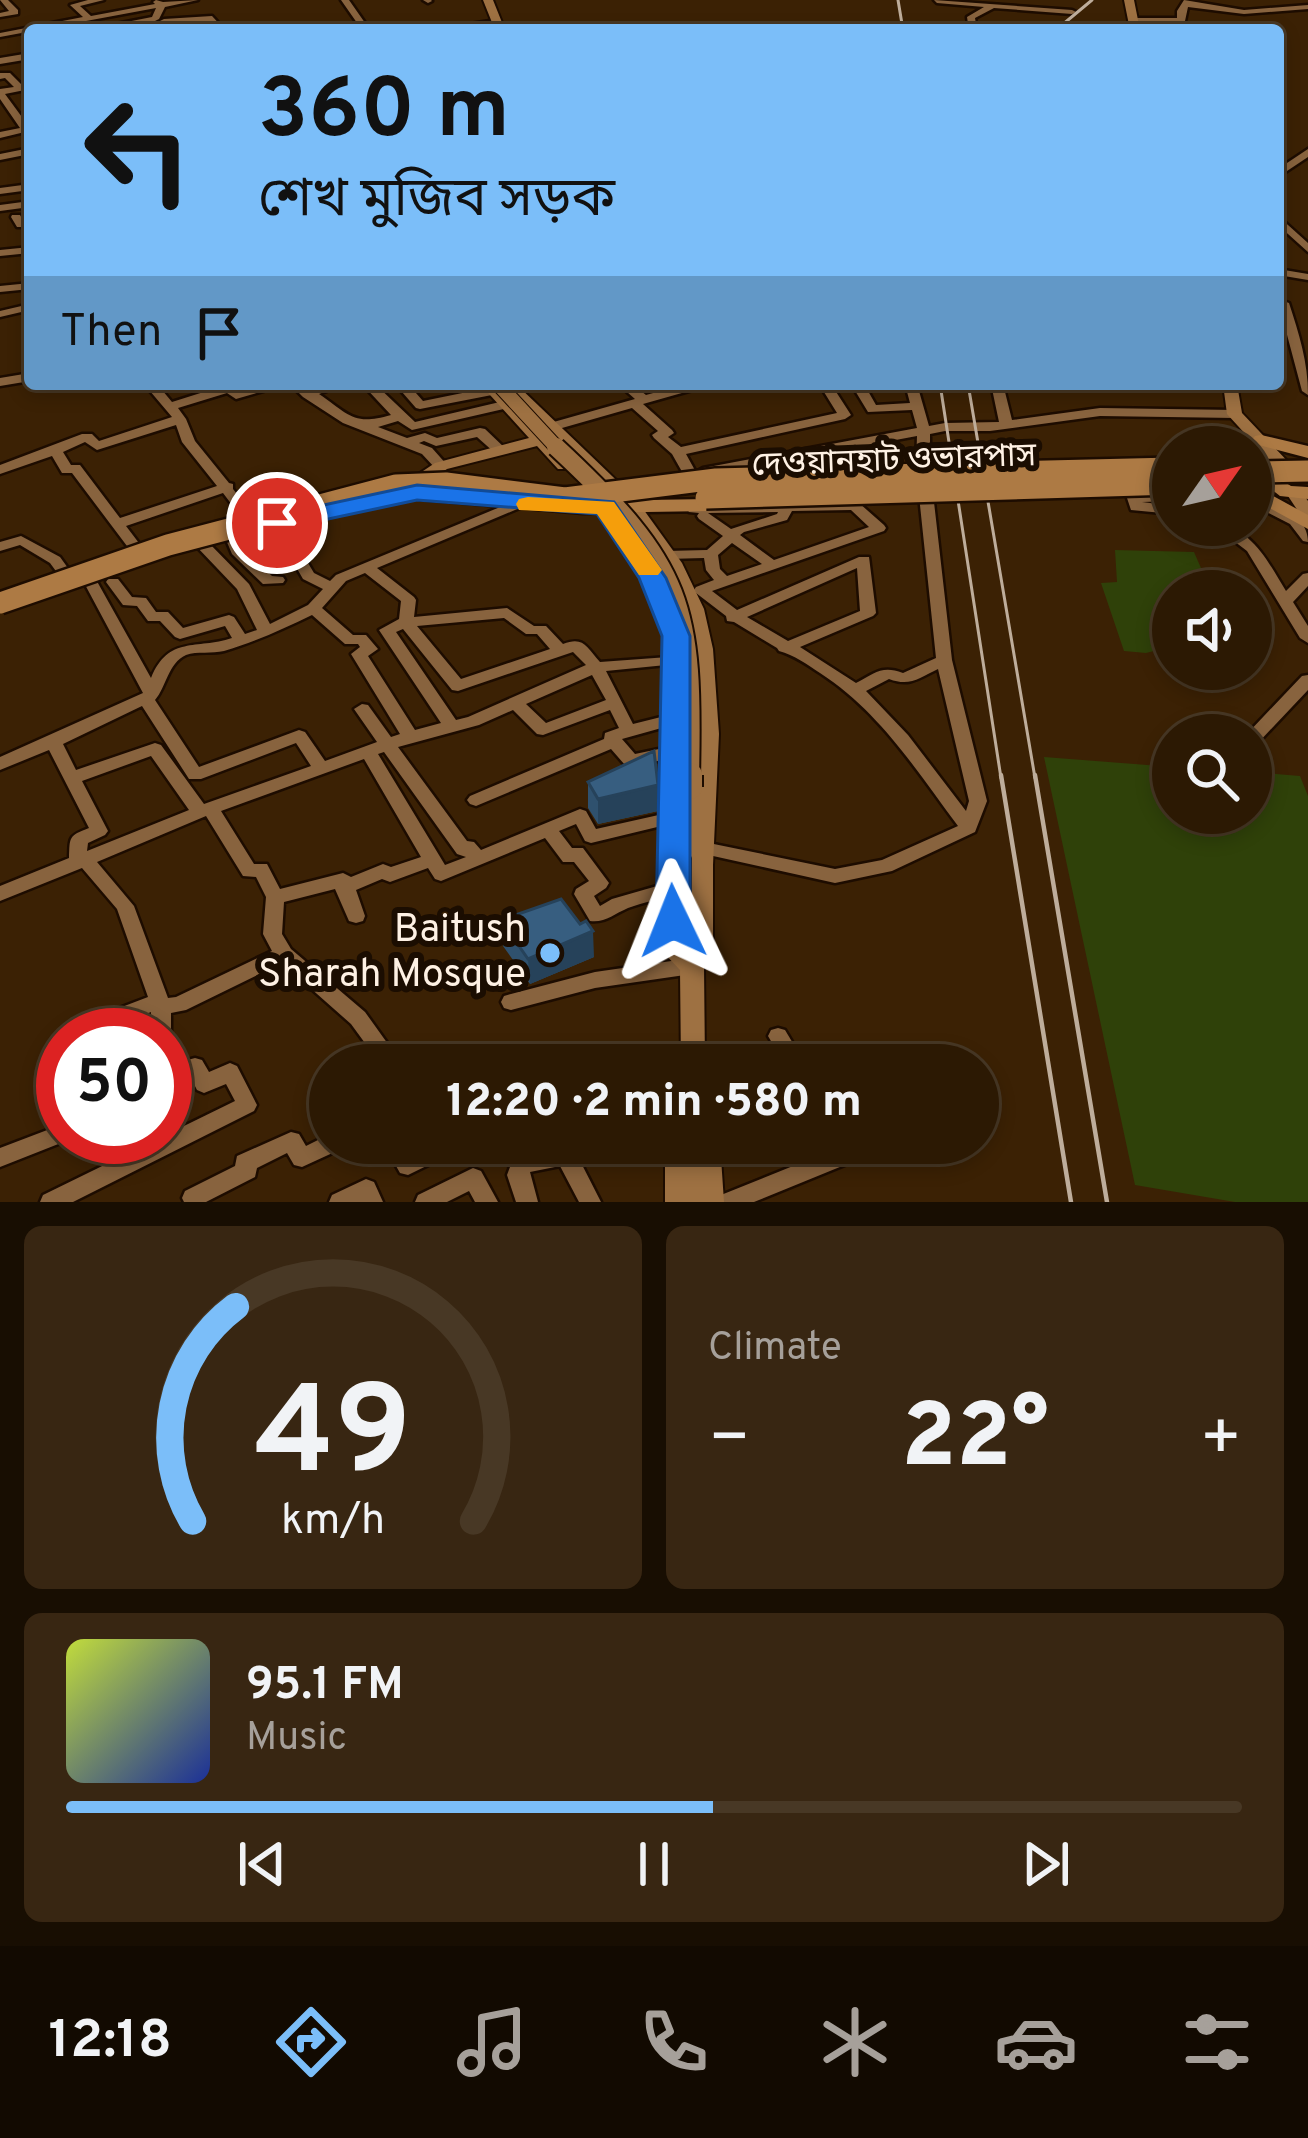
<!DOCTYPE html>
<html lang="en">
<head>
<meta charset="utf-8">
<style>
  body { margin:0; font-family:Overpass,"Noto Sans Bengali",sans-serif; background:#382612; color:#f1f3f6; height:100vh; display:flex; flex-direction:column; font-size:45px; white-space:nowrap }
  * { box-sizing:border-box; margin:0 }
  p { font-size:39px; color:#a6a09a }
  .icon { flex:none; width:66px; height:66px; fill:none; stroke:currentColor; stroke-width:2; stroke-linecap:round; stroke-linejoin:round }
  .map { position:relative; height:1202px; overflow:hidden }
  .drawer { display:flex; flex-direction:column; gap:24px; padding:24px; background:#180e02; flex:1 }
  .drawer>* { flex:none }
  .banner { position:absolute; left:24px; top:24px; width:1260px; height:366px; border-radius:12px; box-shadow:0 6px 18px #0003,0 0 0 3px #483825; background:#7bbef9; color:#111; overflow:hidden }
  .needle { width:78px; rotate:56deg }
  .buttons { position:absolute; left:1152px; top:426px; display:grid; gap:24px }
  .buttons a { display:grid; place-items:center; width:120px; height:120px; border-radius:50%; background:#2c1903; box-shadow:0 6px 18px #0003,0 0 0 3px #483825; font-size:60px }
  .speed { position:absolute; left:36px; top:1008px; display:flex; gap:24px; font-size:60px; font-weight:700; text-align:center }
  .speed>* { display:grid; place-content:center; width:156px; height:156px; border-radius:50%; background:#2c1903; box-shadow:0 6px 18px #0003,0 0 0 3px #483825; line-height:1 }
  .speed .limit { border:18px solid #d22; background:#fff; color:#111 }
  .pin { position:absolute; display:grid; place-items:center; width:102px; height:102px; color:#fff; margin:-51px; border:6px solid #fff; border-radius:50%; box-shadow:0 3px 12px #0007 }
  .me { position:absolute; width:132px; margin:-66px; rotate:358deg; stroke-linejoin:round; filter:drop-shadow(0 0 9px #0008) }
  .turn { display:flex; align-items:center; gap:42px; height:252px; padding:0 36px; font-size:54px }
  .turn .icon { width:156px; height:156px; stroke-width:2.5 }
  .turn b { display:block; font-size:84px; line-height:102px }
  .then { display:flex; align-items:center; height:114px; padding:0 36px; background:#0003; gap:24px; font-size:45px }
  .big { font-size:90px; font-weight:800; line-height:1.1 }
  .drawer .tile { flex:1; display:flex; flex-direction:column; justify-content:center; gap:18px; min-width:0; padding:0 42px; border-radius:18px; background:#382612 }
  .drawer .dial { align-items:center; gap:0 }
  .dial svg { height:312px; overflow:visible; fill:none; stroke:#483825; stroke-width:7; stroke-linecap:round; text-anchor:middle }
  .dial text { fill:#f1f3f6; stroke:none }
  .song { display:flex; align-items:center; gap:36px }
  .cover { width:144px; height:144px; border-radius:18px; background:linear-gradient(135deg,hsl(70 70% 55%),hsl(230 70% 35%)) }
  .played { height:12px; border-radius:6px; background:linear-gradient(90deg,#7bbef9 55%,#483825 55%) }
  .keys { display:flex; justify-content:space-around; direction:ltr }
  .heat { display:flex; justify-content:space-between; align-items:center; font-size:66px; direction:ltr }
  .drawer .tiles { flex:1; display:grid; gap:24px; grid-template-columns:1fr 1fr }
  .tile:last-child { grid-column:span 2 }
  .trip { position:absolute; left:309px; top:1044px; width:690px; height:120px; border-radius:60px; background:#2c1903; box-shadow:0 6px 18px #0003,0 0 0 3px #483825; font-weight:800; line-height:120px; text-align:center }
  .dock { display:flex; height:192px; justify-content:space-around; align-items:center; background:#120a01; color:#a6a09a }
  .dock .icon { width:84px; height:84px }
  .dock .active { color:#7bbef9 }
  .dock b { font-size:54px; color:#f1f3f6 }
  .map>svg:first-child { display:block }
  .green { fill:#2f4109 }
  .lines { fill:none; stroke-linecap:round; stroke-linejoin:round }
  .minor-casing { stroke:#1d0c00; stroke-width:5 }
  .major-casing { stroke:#1d0c00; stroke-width:4 }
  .highway-casing { stroke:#1d0c00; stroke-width:5 }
  .minor { fill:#88633e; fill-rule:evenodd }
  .major { fill:#9e7142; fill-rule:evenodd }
  .highway { fill:#ad7a44; fill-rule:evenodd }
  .rail-far1 { stroke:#bead9b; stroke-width:3 }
  .rail { stroke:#bead9b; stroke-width:4.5 }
  .major-bridge-far2-casing { stroke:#1d0c00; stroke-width:16; stroke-linecap:butt }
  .major-bridge-far1-casing { stroke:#1d0c00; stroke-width:22; stroke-linecap:butt }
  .major-bridge-casing { stroke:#1d0c00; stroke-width:28; stroke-linecap:butt }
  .highway-bridge-casing { stroke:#1d0c00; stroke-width:26; stroke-linecap:butt }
  .major-bridge-far2 { stroke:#9e7142; stroke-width:14 }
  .major-bridge-far1 { stroke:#9e7142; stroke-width:18 }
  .major-bridge { stroke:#9e7142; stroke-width:24 }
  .highway-bridge { stroke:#ad7a44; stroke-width:21 }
  .wall { fill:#2f516e }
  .shaded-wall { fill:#26425a }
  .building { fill:#375e80; stroke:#26425a; stroke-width:3 }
  .route { fill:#1a73e8; stroke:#114b97; stroke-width:3 }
  .slow { fill:#f59e0b }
  .poi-dot { fill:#7bbef9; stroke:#1b0d01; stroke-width:4.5 }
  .labels { text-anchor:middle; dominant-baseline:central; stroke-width:12; stroke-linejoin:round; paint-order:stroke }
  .street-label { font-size:33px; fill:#fef1e4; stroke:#1b0d01 }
  .near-poi-label { font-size:39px; fill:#fef1e4; stroke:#1b0d01; text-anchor:end }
</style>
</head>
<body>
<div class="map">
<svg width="1308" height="1202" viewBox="0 0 1308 1202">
  <rect width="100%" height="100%" fill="#3b2104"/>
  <path class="green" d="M1115,550L1194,552L1208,584L1222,586L1224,591H1173V646L1146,653L1124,651L1101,583L1117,582Z
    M1044,757L1173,767V813H1251V772L1300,776L1308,796V1202H1235L1135,1185Z"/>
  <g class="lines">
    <defs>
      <path id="minor" d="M0,0H8L18,10V14L0,17V13L9,11Z
        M88,0H104L80,6L91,16L155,4L153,2L156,0L163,2L198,0L165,7L159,19L155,21L111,29L81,25L85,23L111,25L152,17L156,8L0,37V33L83,17L70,5Z
        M341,0H349L370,30H362Z
        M423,0H431L432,1L428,3Z
        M934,0L1072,10L1076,12L1072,14L994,8L975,18L977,30H969L967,17L984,7L937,3Z
        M1184,0L1244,10L1308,5V9L1244,14L1188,7L1185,21L1181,23L1133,22L1129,20L1133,18H1177V11Z
        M212,16L225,30H217L210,21L164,23L160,21L164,19Z
        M490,21H493V25L454,30H430Z
        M30,53V59L0,64V58Z
        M0,73H10L22,85L30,83V89L5,94L30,128L29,131L0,138V132L20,128L0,99V89L14,87L5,78L0,79Z
        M30,148V154L0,160V154Z
        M1308,149V157L1278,177V169Z
        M30,184V190L0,194V188Z
        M30,201V207L0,211V205Z
        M12,215H20L24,222L30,221V227H17L11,217Z
        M1278,216L1308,243V252L1278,225Z
        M30,247V253L0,256V250Z
        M1278,269L1308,274V280L1278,275Z
        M30,283V289L0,292V286Z
        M1278,299L1289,303C1299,334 1308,362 1308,395L1302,391L1286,331L1278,330V322L1284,323Z
        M30,304V310L0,317V311Z
        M30,373V381L0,386V378Z
        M144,384H157L172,402L229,384L238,390L260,384H279L277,387L236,399L227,393L178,408L186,419L195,441L229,483L233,484V489L257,519L255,522H245L223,493L126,526L145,551L138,555L133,554L72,473H62L52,456L0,474V465L82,434H92L99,441L172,417ZM176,425L182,442L217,486L120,518L80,465H71L63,452L85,442L97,450Z
        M290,384H304L311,389L326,384H345L319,394C350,415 353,426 391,415L362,384H375L415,422L504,401L508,402V408L412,430L398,421L378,427L407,438L425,433L437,438L480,428L485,429L507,450L505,453H495L477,437L436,446L424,441L419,443L432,448L448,466L441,470L436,469L422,454L343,423L303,397Z
        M395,384H408L423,401L492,387L498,391L492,395L420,409L416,408Z
        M618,384H632L646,395L686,384H705L703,387L643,404L672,430L674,433L668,437L681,447L837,413L819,384H831L851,415L845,419L686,454L697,474L690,478L685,477L672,454L654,438L652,435L658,431L632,408L548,432L542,428L543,425L635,399Z
        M841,384H864L876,405L910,403L905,384H917L929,426L945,423L999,422L991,384H1003L1012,420L1100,408L1235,410L1241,414L1235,418L1100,416L990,431H945L930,434V467L952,660L987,801L975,832L892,871L835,883L704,854L698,853L695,848L698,843L704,842L835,869L882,860L958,826C916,770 880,712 820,673C808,665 794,655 779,651L777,648L734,622L727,621L726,616L696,593L694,590L696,587L714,580L706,570L704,558L667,559L660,555L667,551L707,550L723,536L699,519L697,516L699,513L689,512L687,509L689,506L859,503L884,525L886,528L884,531L712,591L737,610L859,557H869L876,613L873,616L800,647L856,683C875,673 882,665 903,673L936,658L916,467L917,436L703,476L696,472L703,468L917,428L912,410L868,412L854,389ZM851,510L869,527L774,560L740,535L744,532L787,520L792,511ZM778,512L777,514L731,529L708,513ZM732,543L762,564L727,576L720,569L718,555ZM857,568L860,611L788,641L747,617ZM938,669L969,801L966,811L908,735L866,691L889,679C910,687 919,678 938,669Z
        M1173,493V501L1142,502L1173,506V514L1131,510L1127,498L1134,494Z
        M1251,495C1275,504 1308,514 1308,542L1303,541L1290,524L1251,504Z
        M517,500L524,504L522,507L377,568L414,597L416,600L414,617L507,608L534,626H546L563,644C584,636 586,647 600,662L682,656L684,659L682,662L676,664L606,671L633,724L677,713L685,718L683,722L622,739L635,754L678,745L684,747L686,751L684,755L631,767L625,765L611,749L476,806L470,804L467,800L470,796L604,739L605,733L619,728L610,710L543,735L537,734L513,710L479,725L398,747L467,841L474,842L481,850L580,809L586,811L596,829L672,812L678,814L681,818L678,822L591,843L585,841L576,824L559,831L572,848H583L609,883L606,888L594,896L600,906L612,899L671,882L678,884L680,889L678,894C661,899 644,902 628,908C614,914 605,923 590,921L574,894L576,889L589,881L574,862H563L545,838L441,881L435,879L428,868L390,882L382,879L356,890L365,916L363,921L356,923L349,921L335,889L284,902L282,934L291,949L365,1012L403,1065H381L351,1024L282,963L186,1010L171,1013V1035L168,1041L172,1042L180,1062L195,1058L202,1060L209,1072L230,1063L237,1066L257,1105L254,1111L73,1202H40L43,1195L235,1101L226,1084L204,1093L197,1090L190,1076L174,1082L167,1079L165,1035H151V1012L100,1032L93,1030L90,1024L93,1018L148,997L117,909L82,868L0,901V886L69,858C70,837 68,836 89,828L49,750L0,770V757L143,693L82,579L84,576H94L151,678C169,635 196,650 232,638L225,626L180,639L175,637L160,621H148L137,606L123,605L106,582L108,579H118L132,597L146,598L156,612H168L183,628L229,615L234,617L245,634L257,630L237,589L196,546L194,543L196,540H206L249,584L270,624L308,605L323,589L303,579L284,546L286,543H296L314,573L330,581L336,575ZM365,573L401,601L399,619L379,630L441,723L415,730L368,656L378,649L366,635H353L322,608L346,581ZM312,615L345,644H358L360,647L351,654L400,734L391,737L368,705L362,704L354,709L377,742L325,761L305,732L299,730L199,767L155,700C166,688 168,663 186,655C197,651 212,654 224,651C255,642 283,629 312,615ZM504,618L526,634H537L550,649L461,679L417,626ZM403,629L452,690L458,691L573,652L586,665L468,717L456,720L396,632ZM592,675L606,700L546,723L526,704ZM142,706L189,779H201L296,743L311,766L204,804L161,745L155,743L76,770L63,744ZM384,752L457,854L466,857L445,865L378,754ZM151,756L189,810L87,851L88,843L105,835L108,831L82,781ZM364,759L421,857L391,867L383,864L351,877L343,873L280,889L267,864H254L221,811ZM206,816L243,876L256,877L266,897L263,934L272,951L176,997L168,998L134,906L97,862Z
        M1213,525C1251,525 1268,562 1286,591L1303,574L1308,573V586L1293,602L1308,626V643L1300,638L1247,551Z
        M231,531L238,535L244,549L272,576L283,577L285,580L283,583L263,584L232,554L224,535Z
        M21,536L60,557L73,575L71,578H61L50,563L20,545L0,551V542Z
        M1308,675V690L1257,744L1251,746V735H1246L1302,676Z
        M692,958L699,961L702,966L699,971L692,974L595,988L511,1010L504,1008L501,1002L504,996L511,994L595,972Z
        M778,1028L785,1030L806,1065H785L768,1036L771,1030Z
        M63,1124V1137H72L71,1139L0,1167V1148Z
        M291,1132L299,1134L306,1146L330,1134V1143H342L339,1150L302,1167L294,1165L287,1153L257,1168L255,1177L206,1202H184L182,1198L185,1191L235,1166L237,1156Z
        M383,1143H406L412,1153L431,1143H462L459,1150L408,1175L400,1173Z
        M488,1143H514L526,1154L566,1147L574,1149L601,1202H579L560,1166L530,1172L538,1202H516L507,1175L510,1167L491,1150Z
        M850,1143H914C906,1159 890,1165 879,1151L754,1202H718L721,1195Z
        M473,1168L481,1171L498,1202H475L469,1191L447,1202H415L418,1195Z
        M366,1179L374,1182L383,1202H329L332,1195Z"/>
      <path id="major" d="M483,0H493L505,30H495Z
        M1124,0H1134L1140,30H1130Z
        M480,384H495L570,463L572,466L570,469H558L537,446L447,469L423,485H411L409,482L411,479L435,463L529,438Z
        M501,384H516L636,499L682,563L704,609L713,649L719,734L713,865V949L704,966L705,1065H681L680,970L664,953L660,889L668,751L667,636L644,578L593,502L595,498H607L662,578L685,636L687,781L697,782C703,660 697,577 606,487C571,452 531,423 501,384ZM692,856L691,948L689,951L682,889L683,874Z
        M1223,384H1237L1242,413L1293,467L1295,470L1293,473H1281L1227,414Z
        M1294,488L1300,490L1308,501V518L1302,517L1286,493Z
        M665,1143H720L724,1202H665Z"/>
      <path id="highway" d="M1261,435L1308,446V458L1255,444L1252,440L1255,436Z
        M1291,464L1300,470L1283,478V481L1291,486L1308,487V499L1280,496L1263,483L1267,470Z
        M1251,484L1308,515V529L1251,498Z
        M403,487L583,501L710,499L720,505L710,511L583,513L396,497L393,493Z"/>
    </defs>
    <use href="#minor" class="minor-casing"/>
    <use href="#major" class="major-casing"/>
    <use href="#highway" class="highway-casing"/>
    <use href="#minor" class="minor"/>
    <use href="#major" class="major"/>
    <use href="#highway" class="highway"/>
    <path class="rail-far1" d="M898,0L903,30
      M1056,30L1092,0
      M940,384L1001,778
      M968,384L1035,778"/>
    <path class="rail" d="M1001,775L1071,1202
      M1035,775L1107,1202"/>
    <defs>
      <path id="major-bridge-far2" d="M498,384L559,450"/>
      <path id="major-bridge-far1" d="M556,447C685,567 694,604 690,778"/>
      <path id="major-bridge" d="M690,787V775"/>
      <path id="highway-bridge" d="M1251,472L1308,471
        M706,498L1173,484
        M0,603L168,545L396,485L446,483L565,498L716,479L1173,468"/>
    </defs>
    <use href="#major-bridge-far2" class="major-bridge-far2-casing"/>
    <use href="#major-bridge-far1" class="major-bridge-far1-casing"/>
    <use href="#major-bridge" class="major-bridge-casing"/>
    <use href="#highway-bridge" class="highway-bridge-casing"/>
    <use href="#major-bridge-far2" class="major-bridge-far2"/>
    <use href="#major-bridge-far1" class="major-bridge-far1"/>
    <use href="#major-bridge" class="major-bridge"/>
    <use href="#highway-bridge" class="highway-bridge"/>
  </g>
  <path class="wall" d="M588,782L658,811L598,824L588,808Z
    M501,920L594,957L530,984L503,946Z"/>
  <path class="shaded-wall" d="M658,785V811L598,824V799Z
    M593,931L594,957L530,984L528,959Z"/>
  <path class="building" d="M654,751L658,785L598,799L588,782Z
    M561,899L580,924L586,921L593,931L528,959L501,920Z"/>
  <path class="route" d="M417,485L614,502L666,578L690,636V921L685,930L673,934L661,930L656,921L662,636L639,578L597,514L417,500L277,530L264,523L277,515Z"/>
  <path class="slow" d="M528,497L614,502L662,570L658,575H639L597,514L519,510L516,504L519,499Z"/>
  <circle class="poi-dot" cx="550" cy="953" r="12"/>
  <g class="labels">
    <g class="street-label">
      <text transform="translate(894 462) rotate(-2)">দেওয়ানহাট ওভারপাস</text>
    </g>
    <g class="near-poi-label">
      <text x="526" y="931">Baitush<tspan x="526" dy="45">Sharah Mosque</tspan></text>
    </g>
  </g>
</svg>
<div class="buttons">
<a><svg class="needle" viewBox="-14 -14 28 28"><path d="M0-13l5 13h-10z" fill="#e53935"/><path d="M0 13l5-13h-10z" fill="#a6a09a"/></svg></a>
<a><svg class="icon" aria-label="sound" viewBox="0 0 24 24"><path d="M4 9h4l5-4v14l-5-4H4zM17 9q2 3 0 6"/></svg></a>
<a><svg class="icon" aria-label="search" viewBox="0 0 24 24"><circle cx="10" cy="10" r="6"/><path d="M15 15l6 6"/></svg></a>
</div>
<div class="speed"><div class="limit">50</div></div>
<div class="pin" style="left:277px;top:523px;background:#d93025"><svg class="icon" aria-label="arrive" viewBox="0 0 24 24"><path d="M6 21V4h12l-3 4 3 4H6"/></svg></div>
<svg class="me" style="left:673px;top:921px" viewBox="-20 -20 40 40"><path d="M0-17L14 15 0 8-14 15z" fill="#1a73e8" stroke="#fff" stroke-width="4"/></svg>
<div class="trip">12:20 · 2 min · 580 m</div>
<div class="banner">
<div class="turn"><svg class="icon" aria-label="left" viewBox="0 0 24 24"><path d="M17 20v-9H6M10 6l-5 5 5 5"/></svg><div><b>360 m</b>শেখ মুজিব সড়ক</div></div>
<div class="then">Then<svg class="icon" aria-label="arrive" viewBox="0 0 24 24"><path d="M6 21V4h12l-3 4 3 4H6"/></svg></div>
</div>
</div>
<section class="drawer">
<div class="tiles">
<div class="tile dial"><svg viewBox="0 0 100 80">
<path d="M14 69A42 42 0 1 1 86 69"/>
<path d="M14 69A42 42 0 0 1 25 14" stroke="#7bbef9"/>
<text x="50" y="56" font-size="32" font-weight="700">49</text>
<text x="50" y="72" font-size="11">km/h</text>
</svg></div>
<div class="tile"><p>Climate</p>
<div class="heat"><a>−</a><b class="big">22°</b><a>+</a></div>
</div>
<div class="tile">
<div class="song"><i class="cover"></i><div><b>95.1 FM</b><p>Music</p></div></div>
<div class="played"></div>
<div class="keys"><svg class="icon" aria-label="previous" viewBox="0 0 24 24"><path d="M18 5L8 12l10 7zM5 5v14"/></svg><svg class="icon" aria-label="pause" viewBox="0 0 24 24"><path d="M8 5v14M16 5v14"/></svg><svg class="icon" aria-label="next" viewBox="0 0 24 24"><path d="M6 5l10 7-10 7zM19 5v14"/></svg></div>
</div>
</div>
</section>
<nav class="dock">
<b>12:18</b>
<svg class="icon active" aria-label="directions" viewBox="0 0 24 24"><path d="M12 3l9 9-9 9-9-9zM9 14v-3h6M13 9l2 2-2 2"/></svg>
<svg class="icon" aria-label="music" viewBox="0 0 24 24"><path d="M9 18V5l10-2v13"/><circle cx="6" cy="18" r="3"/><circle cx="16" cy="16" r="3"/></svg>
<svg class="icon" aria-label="phone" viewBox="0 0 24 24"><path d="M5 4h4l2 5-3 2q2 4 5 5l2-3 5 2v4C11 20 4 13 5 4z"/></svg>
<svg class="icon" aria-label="climate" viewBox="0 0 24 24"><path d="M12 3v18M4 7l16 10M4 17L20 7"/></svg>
<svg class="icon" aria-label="car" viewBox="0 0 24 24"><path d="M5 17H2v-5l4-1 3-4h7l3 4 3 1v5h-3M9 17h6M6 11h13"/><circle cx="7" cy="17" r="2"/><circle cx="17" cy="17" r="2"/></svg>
<svg class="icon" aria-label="filters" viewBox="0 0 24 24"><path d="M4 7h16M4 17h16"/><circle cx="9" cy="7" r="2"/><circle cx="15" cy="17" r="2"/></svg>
</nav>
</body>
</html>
